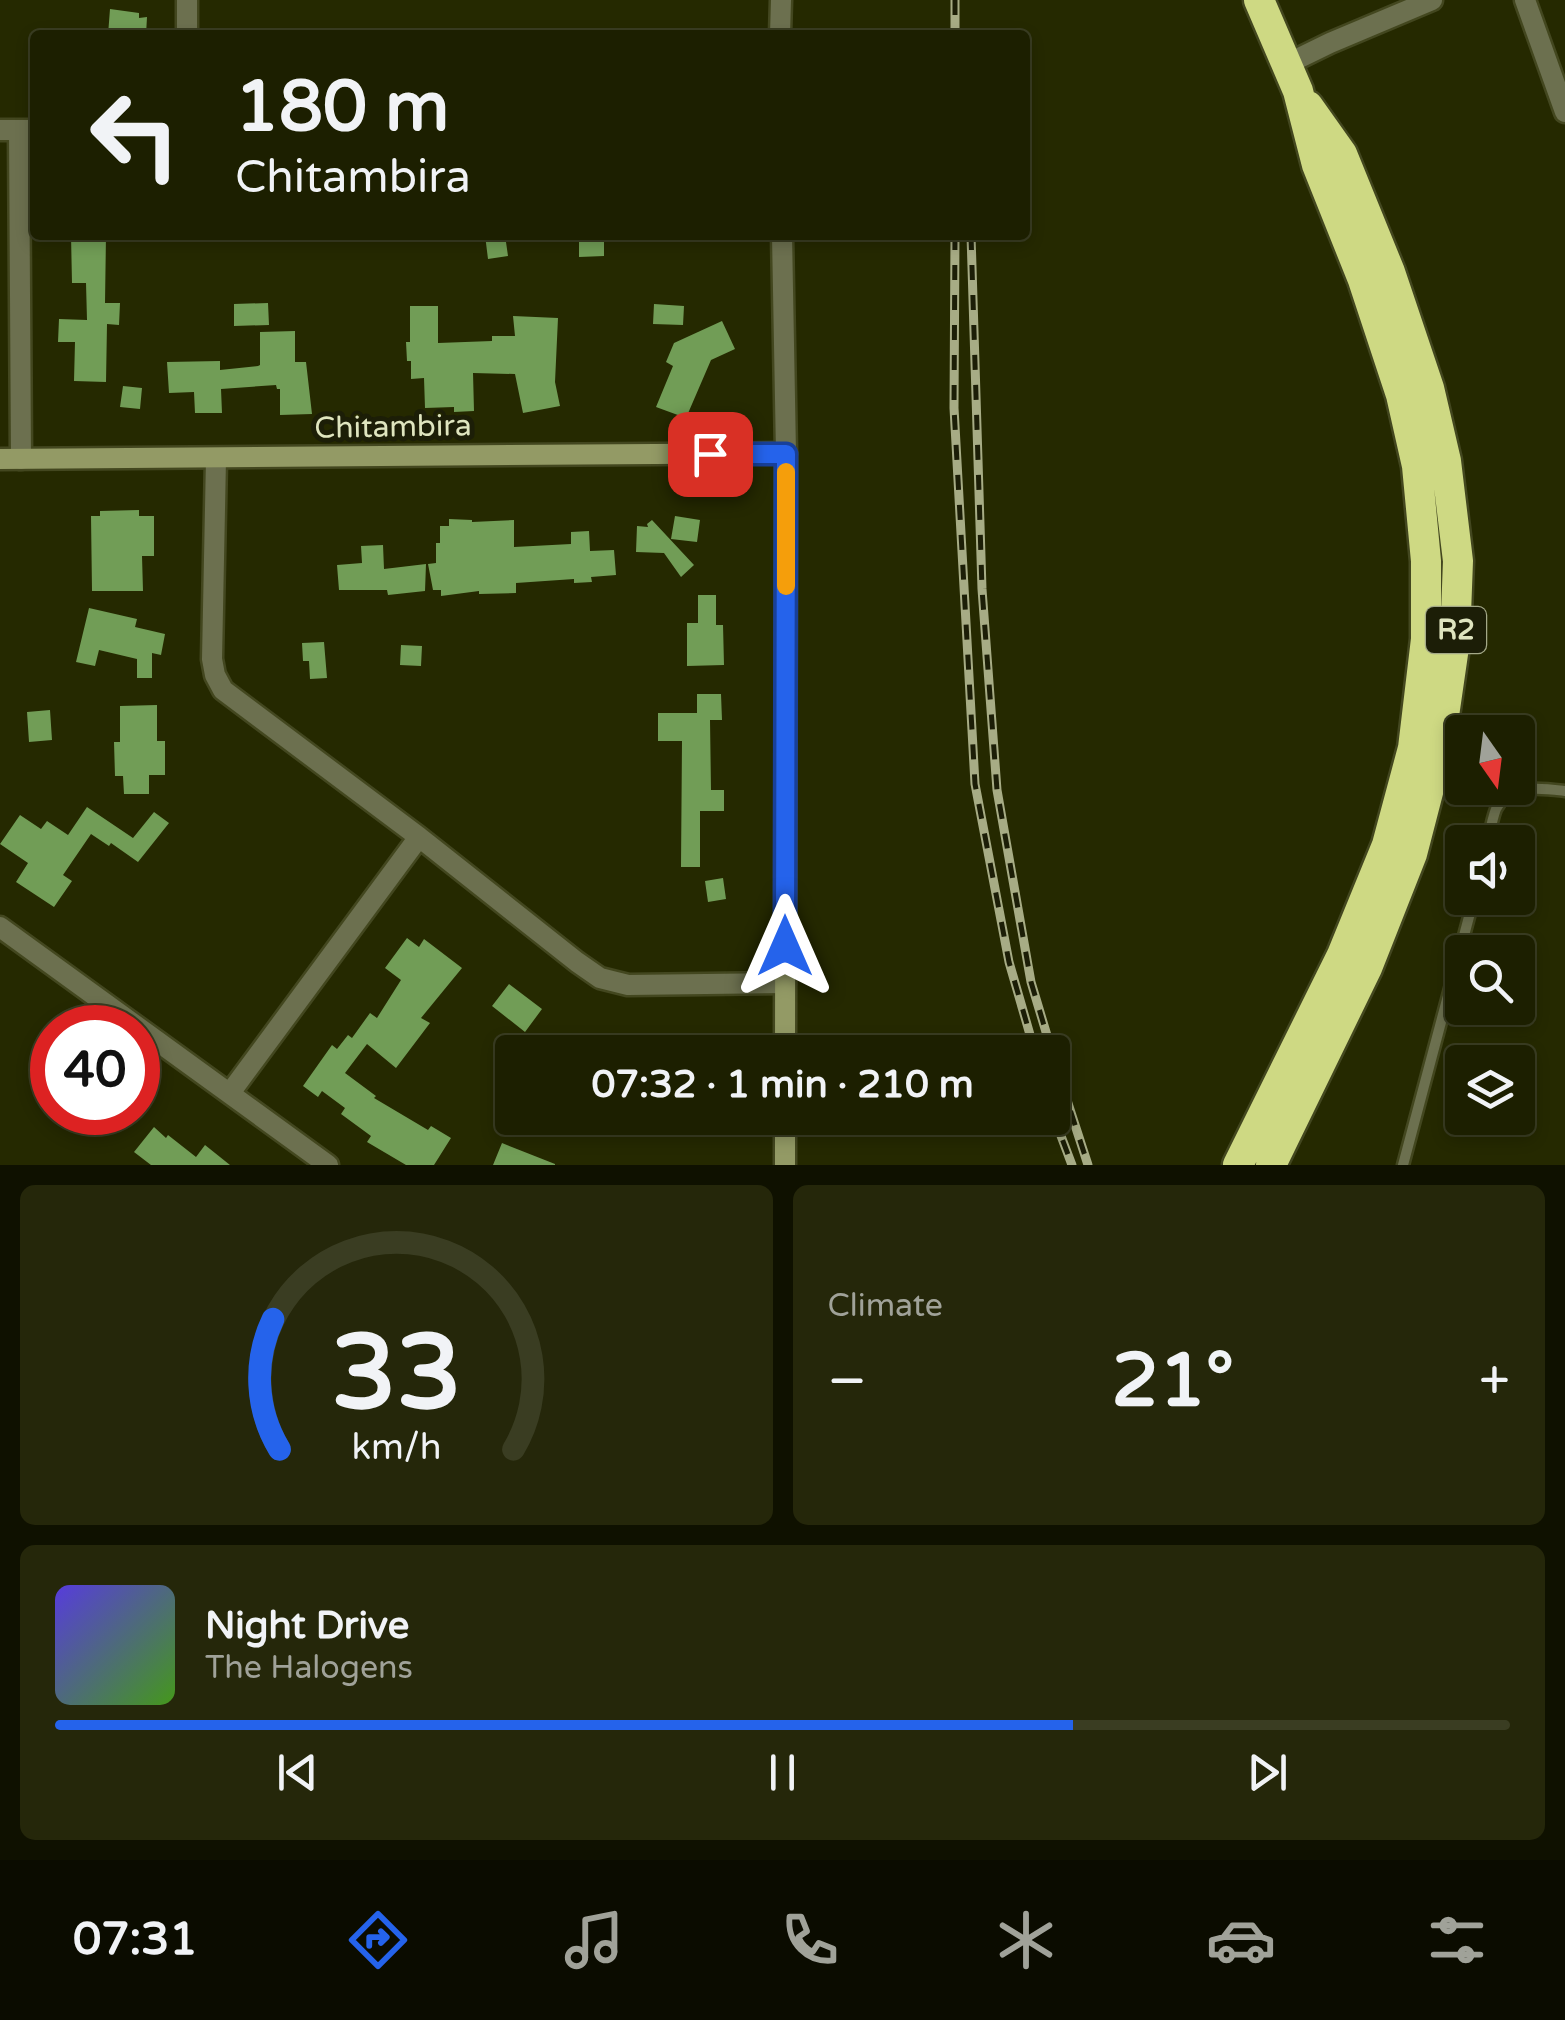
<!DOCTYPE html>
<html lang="en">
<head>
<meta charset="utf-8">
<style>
  body { margin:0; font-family:"Varela Round",sans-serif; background:#25270a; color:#f1f3f6; height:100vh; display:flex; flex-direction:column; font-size:38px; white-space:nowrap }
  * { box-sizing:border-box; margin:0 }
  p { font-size:32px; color:#a0a299 }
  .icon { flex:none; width:55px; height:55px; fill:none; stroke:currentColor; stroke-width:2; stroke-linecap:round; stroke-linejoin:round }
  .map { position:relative; height:1165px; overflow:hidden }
  .drawer { display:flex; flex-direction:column; gap:20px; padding:20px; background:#0f1100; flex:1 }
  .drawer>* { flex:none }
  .top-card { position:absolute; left:30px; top:30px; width:1000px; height:210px; border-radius:10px; box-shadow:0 5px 15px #0003,0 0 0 2px #3a3d22; background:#1c1f00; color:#f1f3f6; overflow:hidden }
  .needle { width:65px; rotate:166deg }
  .fabs { position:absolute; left:1445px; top:715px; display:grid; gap:20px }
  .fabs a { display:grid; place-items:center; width:90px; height:90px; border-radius:10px; background:#1c1f00; box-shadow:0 5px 15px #0003,0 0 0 2px #3a3d22; font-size:50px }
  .speed { position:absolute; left:30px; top:1005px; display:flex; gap:20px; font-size:50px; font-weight:700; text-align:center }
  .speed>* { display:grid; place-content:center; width:130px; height:130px; border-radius:50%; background:#1c1f00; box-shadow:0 5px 15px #0003,0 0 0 2px #3a3d22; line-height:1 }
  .speed .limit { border:15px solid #d22; background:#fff; color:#111 }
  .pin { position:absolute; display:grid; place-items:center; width:85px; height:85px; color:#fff; margin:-42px; border-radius:20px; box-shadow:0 5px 15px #0006 }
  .me { position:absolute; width:110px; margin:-55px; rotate:0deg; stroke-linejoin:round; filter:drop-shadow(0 0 8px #0008) }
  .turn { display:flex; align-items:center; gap:35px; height:210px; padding:0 40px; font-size:45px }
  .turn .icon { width:130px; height:130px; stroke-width:2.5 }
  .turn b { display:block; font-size:70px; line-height:85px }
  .big { font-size:75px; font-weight:700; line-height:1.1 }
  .drawer .card { flex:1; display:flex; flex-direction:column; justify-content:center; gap:15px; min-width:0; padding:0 35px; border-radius:15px; background:#25270a }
  .drawer .dial { align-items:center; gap:0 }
  .dial svg { height:260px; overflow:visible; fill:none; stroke:#3a3d22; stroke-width:7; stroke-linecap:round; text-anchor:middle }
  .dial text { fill:#f1f3f6; stroke:none }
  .song { display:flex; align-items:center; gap:30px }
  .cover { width:120px; height:120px; border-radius:15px; background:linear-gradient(135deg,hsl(250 70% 55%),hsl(100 70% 35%)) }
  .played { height:10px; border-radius:5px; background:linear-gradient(90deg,#2563eb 70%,#3a3d22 70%) }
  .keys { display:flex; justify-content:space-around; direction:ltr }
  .heat { display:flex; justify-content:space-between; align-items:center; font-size:55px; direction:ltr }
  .drawer .tiles { flex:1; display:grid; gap:20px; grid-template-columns:1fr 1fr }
  .card:last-child { grid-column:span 2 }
  .trip { position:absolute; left:495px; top:1035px; width:575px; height:100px; border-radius:10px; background:#1c1f00; box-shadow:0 5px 15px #0003,0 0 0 2px #3a3d22; font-weight:700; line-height:100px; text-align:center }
  .menu { display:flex; height:160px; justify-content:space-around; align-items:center; background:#0b0c00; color:#a0a299 }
  .menu .icon { width:70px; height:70px }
  .menu .current { color:#2563eb }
  .menu b { font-size:45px; color:#f1f3f6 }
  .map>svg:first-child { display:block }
  .building { fill:#719d56 }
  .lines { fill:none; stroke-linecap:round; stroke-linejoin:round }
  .lane-casing { stroke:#43471f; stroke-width:15 }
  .street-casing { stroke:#43471f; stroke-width:25 }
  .secondary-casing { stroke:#43471f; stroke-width:25 }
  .highway-casing { stroke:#43471f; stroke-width:35 }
  .lane { stroke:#6c704f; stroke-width:10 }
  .street { stroke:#6c704f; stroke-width:20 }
  .secondary { stroke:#939a65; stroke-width:20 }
  .highway { stroke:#ced983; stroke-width:30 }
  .rail-casing { stroke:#a7ac85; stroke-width:9 }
  .rail { stroke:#1c1e07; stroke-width:5; stroke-dasharray:15; stroke-linecap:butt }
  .route-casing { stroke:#184099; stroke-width:25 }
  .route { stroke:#2563eb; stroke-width:18 }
  .slow { stroke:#f59e0b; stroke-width:18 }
  .labels { text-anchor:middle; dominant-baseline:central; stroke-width:10; stroke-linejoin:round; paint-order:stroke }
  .shield { fill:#1c1e07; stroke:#a4a988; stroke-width:2.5 }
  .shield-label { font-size:28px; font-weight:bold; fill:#dfe5bf }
  .street-label { font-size:30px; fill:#dfe5bf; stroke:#1c1e07 }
</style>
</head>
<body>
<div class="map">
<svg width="1565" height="1165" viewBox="0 0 1565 1165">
  <rect width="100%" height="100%" fill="#252900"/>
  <path class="building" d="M110,9L139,13V18L147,17L146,35H108Z
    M71,235H106L105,303H120L119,325L107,324L106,382L74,381L75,342H58L59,319L87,320L86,283H72Z
    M485,235H505L508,256L488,259Z
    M579,235H604V256L579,257Z
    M268,303L269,325L234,326V304Z
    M654,304L684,306L683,325L653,324Z
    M410,306H438V343L492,341V336H515L513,316L558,318L555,382L560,406L523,413L515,374L473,373L474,411L454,412V407L425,408L424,378L411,379V361H407L406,342H410Z
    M722,321L735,349L711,360L686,418L656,407L673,366L666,362L674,343Z
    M295,331V362H306L312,414L280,415V389H277L276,385L221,389L222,413H195L194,392L169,393L167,362L220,361V370L258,366L260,365V332Z
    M123,386L142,388L140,409L120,407Z
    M139,510V516H154V556H142L143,591H92L91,516H100V511Z
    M675,516L700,520L697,542L671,539Z
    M449,519L472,520V522L514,520V547L571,544V532L589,531L590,551L614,550L616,575L591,577L592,582L574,583V579L516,583V593L479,594V591L441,596V590H433L428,564L436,563V543H440V526H449Z
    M652,520L694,565L681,577L664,553L636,552L637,526L648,527L647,524Z
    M383,545L384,569L426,564L425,591L388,595L387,590H339L337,565L362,563L361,546Z
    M698,595H716V625H723L724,665L687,666V623H698Z
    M89,608L137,619L135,627L165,634L161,655L152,653V678H137V659L99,650L95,666L76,662Z
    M324,642L327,678L310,679L309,661H303L302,643Z
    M401,645L422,646L421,666L400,665Z
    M697,694H721L722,720H710L711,790H724V811H700V867H681L682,741H658V713H697Z
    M157,705V741H165V775H149V794H124L123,776H115L114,742H120V706Z
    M50,710L52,740L29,742L27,712Z
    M87,807L133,838L154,812L169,823L138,862L111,843L109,846L91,834L63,875L72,881L54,907L16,882L28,863L0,844L20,815L41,829L47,821L68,835Z
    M723,878L726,899L708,902L705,881Z
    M407,938L419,947L424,939L462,968L421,1018L430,1023L396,1068L367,1044L345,1073L376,1096L374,1098L428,1130L431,1126L451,1138L434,1165H406L367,1142L371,1136L341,1114L345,1108L322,1091L318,1097L303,1086L332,1045L337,1049L348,1035L352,1038L370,1013L377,1018L401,980L385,968Z
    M509,984L542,1009L525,1032L492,1006Z
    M154,1127L166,1138L168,1135L196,1157L205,1145L230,1165H151L134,1152Z
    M502,1143L555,1164V1165H493Z"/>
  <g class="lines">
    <defs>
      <path id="lane" d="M1488,842C1490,832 1492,819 1496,809C1510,783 1541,788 1565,791
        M1403,1165L1474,898"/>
      <path id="street" d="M1525,0L1565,112
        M187,35V0
        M780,35L781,0
        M1287,64L1330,43L1432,0
        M0,130H35
        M19,130L21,459
        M782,235L786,453
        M216,459L212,659L215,675L223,690L419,837L577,962L600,978L628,985L785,983
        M0,927L328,1165
        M230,1093L419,837"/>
      <path id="secondary" d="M0,459L786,453L785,1052
        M785,1118V1165"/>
      <path id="highway" d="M1238,1165L1342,955L1387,845L1413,748L1426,639V561L1417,466L1401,395L1363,280L1317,165L1298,91L1259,0
        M1271,1165L1367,968L1412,854L1439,750L1455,640L1458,561L1446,461L1429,388L1390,272L1342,154L1308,106"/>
    </defs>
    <use href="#lane" class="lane-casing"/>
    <use href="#street" class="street-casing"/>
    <use href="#secondary" class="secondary-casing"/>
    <use href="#highway" class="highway-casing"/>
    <use href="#lane" class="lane"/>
    <use href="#street" class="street"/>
    <use href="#secondary" class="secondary"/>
    <use href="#highway" class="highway"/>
    <defs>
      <path id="rail" d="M955,0V35
        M955,235L954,408L975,784L1009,962L1035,1052
        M971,235L982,589L997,790L1031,982L1052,1052
        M1052,1054L1088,1165
        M1052,1112L1072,1165"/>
    </defs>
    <use href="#rail" class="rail-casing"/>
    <use href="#rail" class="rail"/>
  </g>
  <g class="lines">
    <defs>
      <path id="route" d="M710,454H786L785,946"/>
    </defs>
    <use href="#route" class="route-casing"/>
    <use href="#route" class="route"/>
    <path class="slow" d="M786,586V472"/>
  </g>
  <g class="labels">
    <rect class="shield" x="1426" y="607" width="60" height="46" rx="8"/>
    <g class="shield-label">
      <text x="1456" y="630">R2</text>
    </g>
    <g class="street-label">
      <text transform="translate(393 427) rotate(-1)">Chitambira</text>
    </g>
  </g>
</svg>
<div class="fabs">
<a><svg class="needle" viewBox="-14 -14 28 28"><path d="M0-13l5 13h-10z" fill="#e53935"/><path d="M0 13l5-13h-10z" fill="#a0a299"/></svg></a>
<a><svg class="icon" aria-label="sound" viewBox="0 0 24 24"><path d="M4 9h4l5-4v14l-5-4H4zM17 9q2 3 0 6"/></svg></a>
<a><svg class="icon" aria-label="search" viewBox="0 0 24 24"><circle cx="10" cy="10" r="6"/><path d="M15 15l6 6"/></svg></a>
<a><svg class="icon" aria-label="layers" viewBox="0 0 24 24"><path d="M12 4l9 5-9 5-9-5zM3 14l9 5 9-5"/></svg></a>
</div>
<div class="speed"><div class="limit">40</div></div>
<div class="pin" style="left:710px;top:454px;background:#d93025"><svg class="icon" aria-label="arrive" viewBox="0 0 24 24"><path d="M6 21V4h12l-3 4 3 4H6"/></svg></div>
<svg class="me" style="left:785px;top:946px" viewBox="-20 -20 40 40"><path d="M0-17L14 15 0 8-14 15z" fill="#2563eb" stroke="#fff" stroke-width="4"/></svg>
<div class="trip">07:32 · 1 min · 210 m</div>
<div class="top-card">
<div class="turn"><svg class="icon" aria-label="left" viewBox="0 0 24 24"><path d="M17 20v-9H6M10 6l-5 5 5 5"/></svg><div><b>180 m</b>Chitambira</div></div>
</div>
</div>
<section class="drawer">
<div class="tiles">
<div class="card dial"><svg viewBox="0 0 100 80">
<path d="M14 69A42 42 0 1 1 86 69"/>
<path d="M14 69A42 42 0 0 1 12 29" stroke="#2563eb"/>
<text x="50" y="56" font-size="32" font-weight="700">33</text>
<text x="50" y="72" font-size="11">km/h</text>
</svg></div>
<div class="card"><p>Climate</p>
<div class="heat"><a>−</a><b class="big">21°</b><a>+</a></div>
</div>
<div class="card">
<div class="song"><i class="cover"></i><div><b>Night Drive</b><p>The Halogens</p></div></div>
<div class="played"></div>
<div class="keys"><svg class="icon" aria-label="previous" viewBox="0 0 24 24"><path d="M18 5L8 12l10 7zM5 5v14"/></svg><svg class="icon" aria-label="pause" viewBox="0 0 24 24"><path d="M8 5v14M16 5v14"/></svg><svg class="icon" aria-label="next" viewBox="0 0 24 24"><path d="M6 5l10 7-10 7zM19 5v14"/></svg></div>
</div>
</div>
</section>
<nav class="menu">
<b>07:31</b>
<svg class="icon current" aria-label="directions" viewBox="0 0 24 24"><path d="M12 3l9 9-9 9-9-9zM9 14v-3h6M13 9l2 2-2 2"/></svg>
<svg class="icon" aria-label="music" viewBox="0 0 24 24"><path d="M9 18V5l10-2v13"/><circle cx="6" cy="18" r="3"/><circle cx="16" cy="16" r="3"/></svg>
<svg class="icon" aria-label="phone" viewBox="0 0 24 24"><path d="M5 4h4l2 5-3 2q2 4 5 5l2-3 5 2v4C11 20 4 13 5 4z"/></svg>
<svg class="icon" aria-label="climate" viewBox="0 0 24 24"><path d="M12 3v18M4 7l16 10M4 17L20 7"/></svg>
<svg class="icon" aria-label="car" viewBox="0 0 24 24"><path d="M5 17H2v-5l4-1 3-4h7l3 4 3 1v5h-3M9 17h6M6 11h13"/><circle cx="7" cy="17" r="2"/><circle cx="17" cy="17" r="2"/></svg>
<svg class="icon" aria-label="filters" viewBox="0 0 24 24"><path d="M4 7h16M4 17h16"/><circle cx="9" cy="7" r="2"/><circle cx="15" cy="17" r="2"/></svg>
</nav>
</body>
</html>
